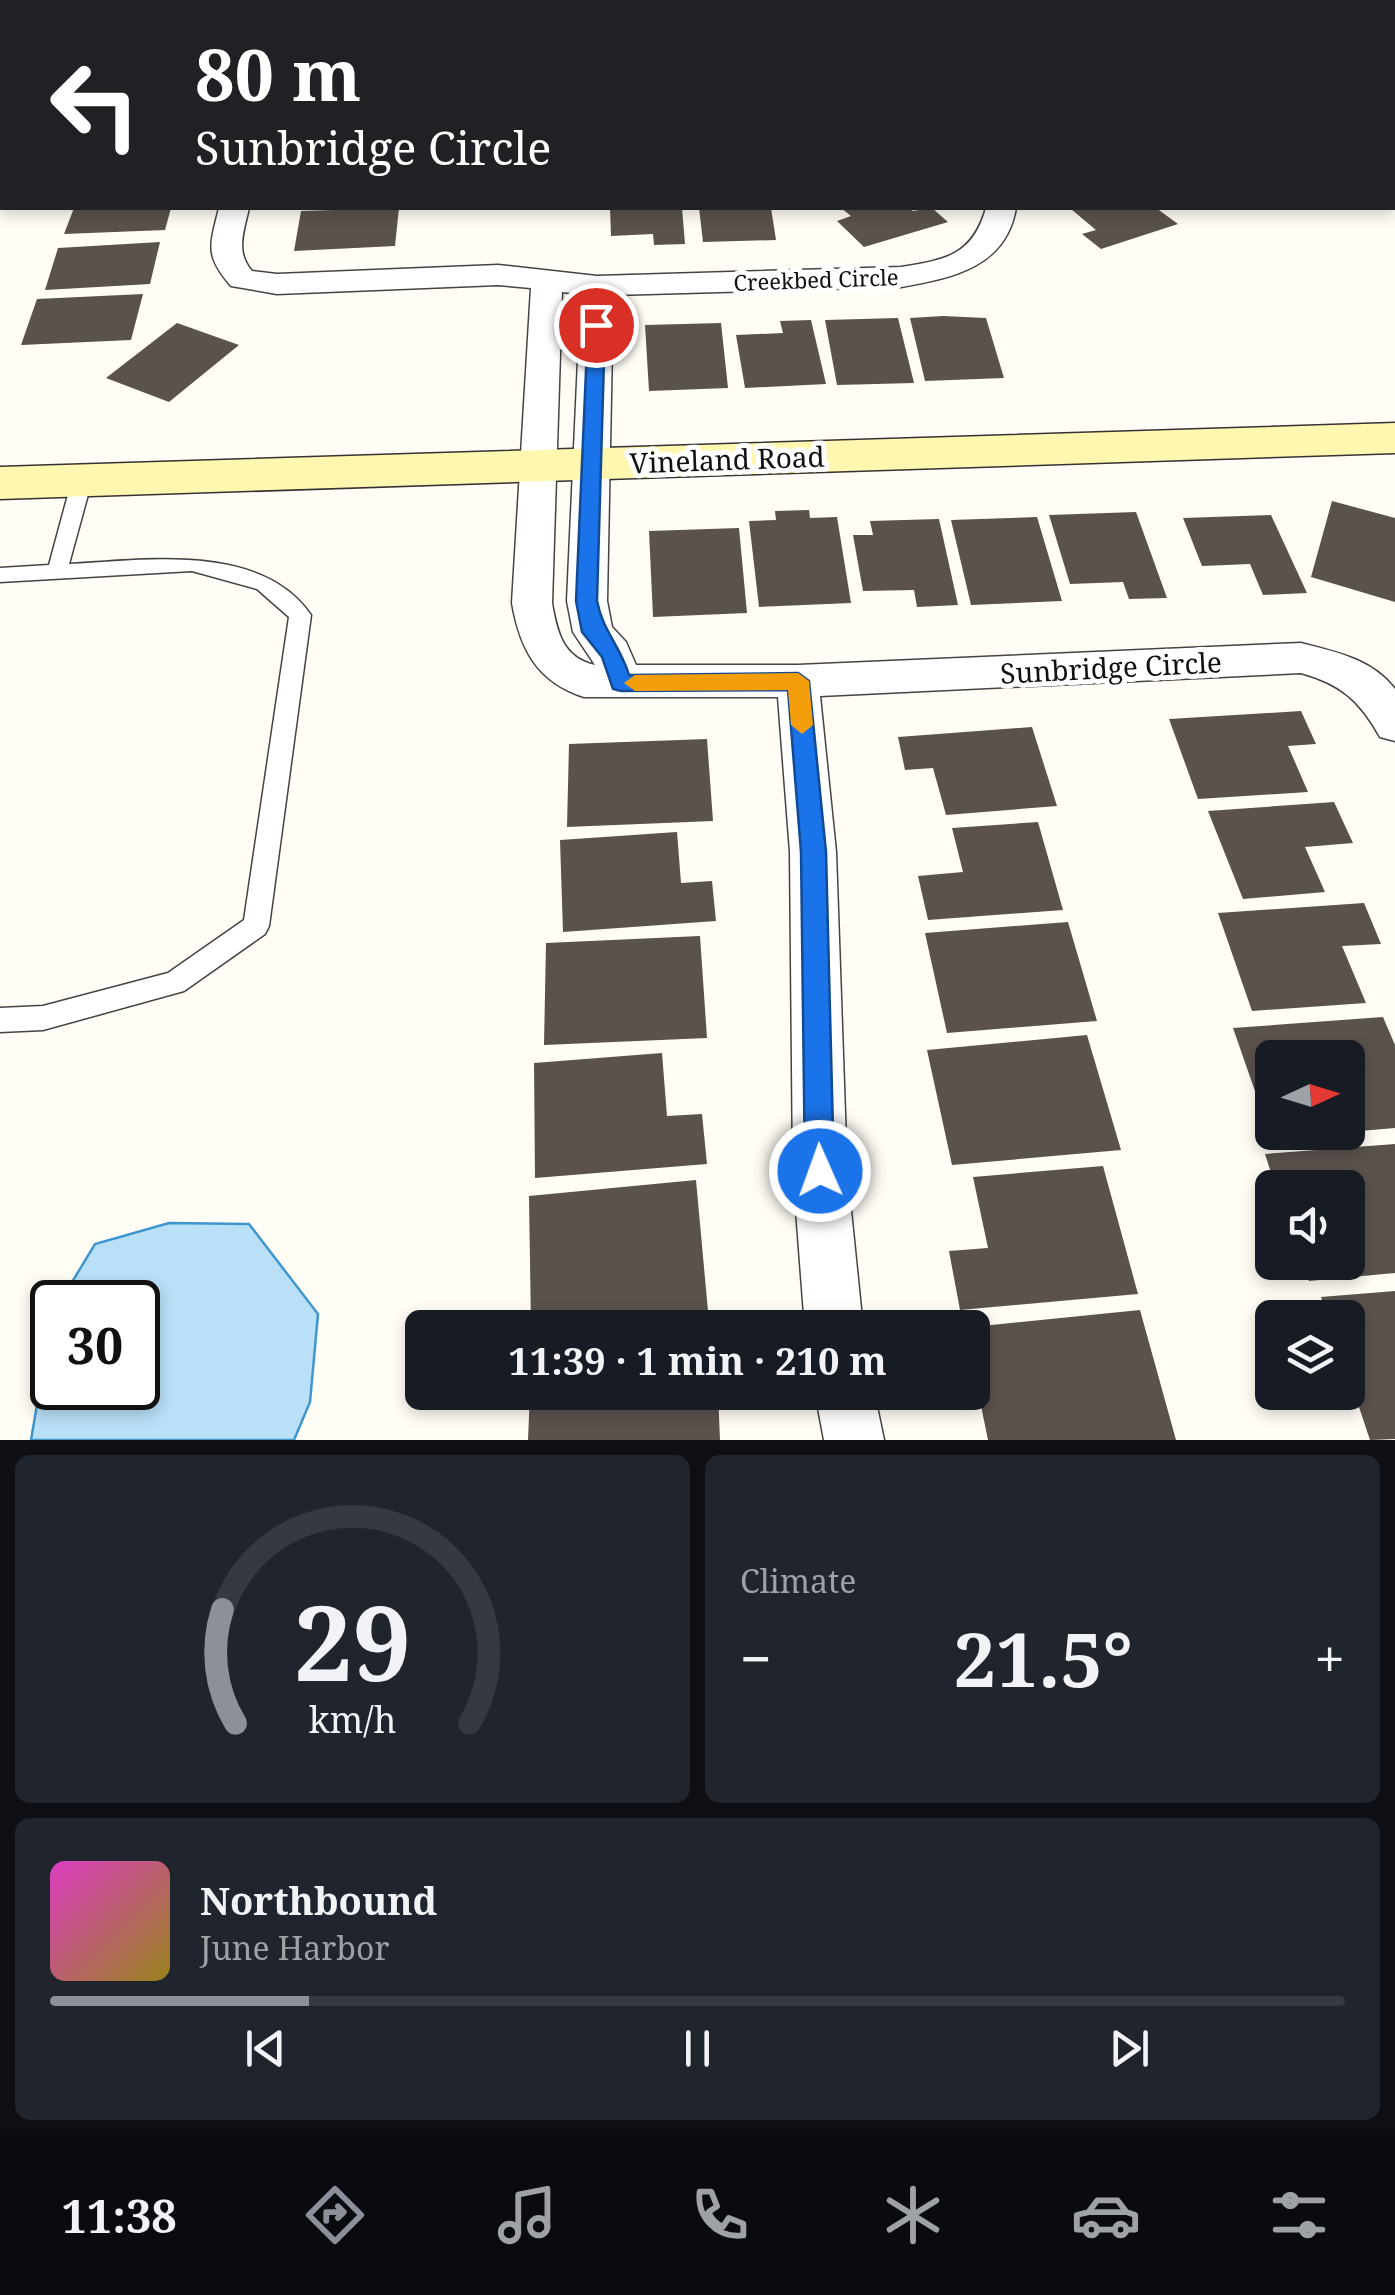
<!DOCTYPE html>
<html lang="en">
<head>
<meta charset="utf-8">
<style>
  body { margin:0; font-family:"Noto Serif",serif; background:#20242c; color:#f1f3f6; height:100vh; display:flex; flex-direction:column; font-size:38px; white-space:nowrap }
  * { box-sizing:border-box; margin:0 }
  p { font-size:32px; color:#9ea1a6 }
  .icon { flex:none; width:55px; height:55px; fill:none; stroke:currentColor; stroke-width:2; stroke-linecap:round; stroke-linejoin:round }
  .map { position:relative; height:1440px; overflow:hidden }
  .drawer { display:flex; flex-direction:column; gap:15px; padding:15px; background:#0d0f14; flex:1 }
  .drawer>* { flex:none }
  .guide { position:absolute; left:0px; top:0px; width:1395px; height:210px; box-shadow:0 5px 15px #0003; background:#202124; color:#fff; overflow:hidden }
  .needle { width:65px; rotate:86deg }
  .fabs { position:absolute; left:1255px; top:1040px; display:grid; gap:20px }
  .fabs a { display:grid; place-items:center; width:110px; height:110px; border-radius:15px; background:#171b24; box-shadow:0 5px 15px #0003; font-size:50px }
  .speed { position:absolute; left:30px; top:1280px; display:flex; gap:20px; font-size:50px; font-weight:700; text-align:center }
  .speed>* { display:grid; place-content:center; width:130px; height:130px; border-radius:50%; background:#171b24; box-shadow:0 5px 15px #0003; line-height:1 }
  .speed .limit { border:5px solid #111; border-radius:15px; background:#fff; color:#111 }
  .pin { position:absolute; display:grid; place-items:center; width:85px; height:85px; color:#fff; margin:-42px; border:5px solid #fff; border-radius:50%; box-shadow:0 2px 10px #0007 }
  .me { position:absolute; width:110px; margin:-55px; rotate:358deg; stroke-linejoin:round; filter:drop-shadow(0 0 8px #0008) }
  .turn { display:flex; align-items:center; gap:35px; height:210px; padding:0 30px; font-size:45px }
  .turn .icon { width:130px; height:130px; stroke-width:2.5 }
  .turn b { display:block; font-size:70px; line-height:85px }
  .big { font-size:75px; font-weight:700; line-height:1.1 }
  .drawer .card { flex:1; display:flex; flex-direction:column; justify-content:center; gap:15px; min-width:0; padding:0 35px; border-radius:15px; background:#20242c }
  .drawer .dial { align-items:center; gap:0 }
  .dial svg { height:260px; overflow:visible; fill:none; stroke:#363941; stroke-width:7; stroke-linecap:round; text-anchor:middle }
  .dial text { fill:#f1f3f6; stroke:none }
  .song { display:flex; align-items:center; gap:30px }
  .cover { width:120px; height:120px; border-radius:15px; background:linear-gradient(135deg,hsl(310 70% 55%),hsl(50 70% 35%)) }
  .played { height:10px; border-radius:5px; background:linear-gradient(90deg,#8c9099 20%,#363941 20%) }
  .keys { display:flex; justify-content:space-around; direction:ltr }
  .heat { display:flex; justify-content:space-between; align-items:center; font-size:55px; direction:ltr }
  .drawer .tiles { flex:1; display:grid; gap:15px; grid-template-columns:1fr 1fr }
  .card:last-child { grid-column:span 2 }
  .trip { position:absolute; left:405px; top:1310px; width:585px; height:100px; border-radius:15px; background:#171b24; box-shadow:0 5px 15px #0003; font-weight:700; line-height:100px; text-align:center }
  .tabs { display:flex; height:160px; justify-content:space-around; align-items:center; background:#090b0e; color:#9ea1a6 }
  .tabs .icon { width:70px; height:70px }
  .tabs .current { color:#8c9099 }
  .tabs b { font-size:45px; color:#f1f3f6 }
  .map>svg:first-child { display:block }
  .green { fill:#d5ebbd }
  .water { fill:#b9e0f7; stroke:#3f96cf; stroke-width:2.5 }
  .building { fill:#5a524d }
  .lines { fill:none; stroke-linecap:round; stroke-linejoin:round }
  .lane-casing { stroke:#444; stroke-width:3 }
  .street-casing { stroke:#444; stroke-width:3 }
  .secondary-casing { stroke:#333; stroke-width:3 }
  .lane { fill:#fff; fill-rule:evenodd }
  .street { fill:#fff; fill-rule:evenodd }
  .secondary { fill:#fff6b0; fill-rule:evenodd }
  .route { fill:#1a73e8; stroke:#114b97; stroke-width:2.5 }
  .slow { fill:#f59e0b }
  .labels { text-anchor:middle; dominant-baseline:central; stroke-width:10; stroke-linejoin:round; paint-order:stroke }
  .far-street-label { font-size:22px; fill:#111; stroke:#fff }
  .street-label { font-size:28px; fill:#111; stroke:#fff }
</style>
</head>
<body>
<div class="map">
<svg width="1395" height="1440" viewBox="0 0 1395 1440">
  <rect width="100%" height="100%" fill="#fffdf5"/>
  <path class="green" d="M992,0H1395V158L1392,2Z"/>
  <path class="water" d="M169,1223L249,1224L318,1314L310,1402L294,1440H31L52,1316V1388H138V1302H60L95,1244Z"/>
  <path class="building" d="M74,208H171L165,230L64,234Z
    M399,208L395,246L294,251L301,211Z
    M610,208H682L685,244L654,245L653,234L611,236Z
    M699,208H771L776,240L703,242Z
    M841,208H909L913,211L932,208L948,222L864,247L837,221L851,216Z
    M1075,208H1156L1178,224L1101,249L1082,234L1096,230L1071,209Z
    M160,242L150,284L45,290L58,248Z
    M143,294L131,340L21,345L37,299Z
    M943,316L986,318L1004,378L925,381L910,318Z
    M898,318L914,383L837,385L825,320Z
    M811,320L826,384L745,388L736,335L783,333L780,321Z
    M177,323L239,345L169,402L106,378Z
    M721,323L728,388L649,391L645,325Z
    M1332,501L1395,518V602L1311,577Z
    M809,510L810,518L837,517L851,603L759,607L749,521L776,520L775,511Z
    M1136,512L1167,598L1129,599L1123,582L1070,584L1049,515Z
    M1271,515L1307,593L1263,595L1250,564L1202,566L1183,518Z
    M1037,517L1062,601L971,605L951,520Z
    M939,519L958,605L917,607L914,590L863,591L853,535H873L870,521Z
    M739,528L747,613L653,617L649,531Z
    M1301,711L1316,744L1288,746L1308,792L1198,799L1169,719Z
    M1032,727L1057,806L946,815L933,768L905,770L898,737Z
    M707,739L713,821L567,827L569,744Z
    M1334,802L1353,843L1305,847L1325,892L1243,899L1208,811Z
    M1038,822L1063,910L928,920L918,876L963,872L952,828Z
    M677,832L681,883L712,881L716,921L563,932L560,840Z
    M1364,903L1381,944L1342,946L1366,1003L1252,1011L1218,913Z
    M1068,922L1097,1021L947,1033L925,933Z
    M700,936L707,1038L544,1045L546,943Z
    M1383,1017L1395,1045V1128L1348,1132V1058H1272V1132L1297,1135L1272,1140L1233,1028Z
    M1087,1035L1121,1150L952,1165L927,1050Z
    M662,1053L667,1116L702,1114L707,1164L535,1178L534,1063Z
    M1395,1144V1273L1309,1281L1302,1262H1348V1188H1276L1265,1154Z
    M1103,1166L1138,1294L960,1310L949,1251L988,1248L973,1177Z
    M696,1180L708,1311L531,1327L529,1196Z
    M1395,1291V1439L1370,1440L1348,1374V1318H1328L1321,1297Z
    M1140,1310L1176,1440H988L972,1362V1327Z
    M530,1392H718L720,1440H528Z"/>
  <g class="lines">
    <defs>
      <path id="lane" d="M597,339L606,344L603,348L545,350L536,345L545,340Z
        M82,474L92,480L69,564C144,560 261,542 311,615L269,926L265,934L184,991L43,1030L0,1032V1008L43,1006L168,973L244,920L289,617L257,589L192,571L0,582V568L49,565L72,480Z"/>
      <path id="street" d="M536,0H586L588,2H538Z
        M219,208H249C244,231 235,252 252,271L277,274L498,265L597,276L901,267C946,260 973,255 986,208H1016C1006,267 953,278 901,287L613,295L607,601L612,627L626,642L636,665H798L1301,643C1336,652 1372,659 1395,689V741L1380,737C1360,701 1341,684 1301,673L820,696L836,852L847,1171L863,1328H805L793,1171L790,852L778,697H584C537,682 520,649 512,603L531,288L498,285L277,294L231,286C204,255 210,245 219,208ZM562,292L581,294L567,601L573,632L595,665C563,658 557,632 552,603Z
        M815,1392H874L884,1440H824Z"/>
      <path id="secondary" d="M1395,423V453L0,499V467Z"/>
    </defs>
    <use href="#lane" class="lane-casing"/>
    <use href="#street" class="street-casing"/>
    <use href="#secondary" class="secondary-casing"/>
    <use href="#lane" class="lane"/>
    <use href="#street" class="street"/>
    <use href="#secondary" class="secondary"/>
  </g>
  <path class="route" d="M596,320L605,325L597,601C603,632 620,645 629,675L798,673L809,681L826,852L834,1171L830,1181L820,1185L810,1181L805,1171L801,852L788,690L621,691L613,689L602,657L582,632L576,601L588,325Z"/>
  <path class="slow" d="M798,673L809,681L813,725L802,734L791,725L788,690L635,691L624,683L635,675Z"/>
  <g class="labels">
    <g class="far-street-label">
      <text transform="translate(816 279) rotate(-2)">Creekbed Circle</text>
    </g>
    <g class="street-label">
      <text transform="translate(727 459) rotate(-2)">Vineland Road</text>
      <text transform="translate(1111 667) rotate(-3)">Sunbridge Circle</text>
    </g>
  </g>
</svg>
<div class="fabs">
<a><svg class="needle" viewBox="-14 -14 28 28"><path d="M0-13l5 13h-10z" fill="#e53935"/><path d="M0 13l5-13h-10z" fill="#9ea1a6"/></svg></a>
<a><svg class="icon" aria-label="sound" viewBox="0 0 24 24"><path d="M4 9h4l5-4v14l-5-4H4zM17 9q2 3 0 6"/></svg></a>
<a><svg class="icon" aria-label="layers" viewBox="0 0 24 24"><path d="M12 4l9 5-9 5-9-5zM3 14l9 5 9-5"/></svg></a>
</div>
<div class="speed"><div class="limit">30</div></div>
<div class="pin" style="left:596px;top:325px;background:#d93025"><svg class="icon" aria-label="arrive" viewBox="0 0 24 24"><path d="M6 21V4h12l-3 4 3 4H6"/></svg></div>
<svg class="me" style="left:820px;top:1171px" viewBox="-20 -20 40 40"><circle r="17" fill="#1a73e8" stroke="#fff" stroke-width="3"/><path d="M0-11L8 9 0 5-8 9z" fill="#fff"/></svg>
<div class="trip">11:39 · 1 min · 210 m</div>
<div class="guide">
<div class="turn"><svg class="icon" aria-label="left" viewBox="0 0 24 24"><path d="M17 20v-9H6M10 6l-5 5 5 5"/></svg><div><b>80 m</b>Sunbridge Circle</div></div>
</div>
</div>
<section class="drawer">
<div class="tiles">
<div class="card dial"><svg viewBox="0 0 100 80">
<path d="M14 69A42 42 0 1 1 86 69"/>
<path d="M14 69A42 42 0 0 1 10 34" stroke="#8c9099"/>
<text x="50" y="56" font-size="32" font-weight="700">29</text>
<text x="50" y="72" font-size="11">km/h</text>
</svg></div>
<div class="card"><p>Climate</p>
<div class="heat"><a>−</a><b class="big">21.5°</b><a>+</a></div>
</div>
<div class="card">
<div class="song"><i class="cover"></i><div><b>Northbound</b><p>June Harbor</p></div></div>
<div class="played"></div>
<div class="keys"><svg class="icon" aria-label="previous" viewBox="0 0 24 24"><path d="M18 5L8 12l10 7zM5 5v14"/></svg><svg class="icon" aria-label="pause" viewBox="0 0 24 24"><path d="M8 5v14M16 5v14"/></svg><svg class="icon" aria-label="next" viewBox="0 0 24 24"><path d="M6 5l10 7-10 7zM19 5v14"/></svg></div>
</div>
</div>
</section>
<nav class="tabs">
<b>11:38</b>
<svg class="icon current" aria-label="directions" viewBox="0 0 24 24"><path d="M12 3l9 9-9 9-9-9zM9 14v-3h6M13 9l2 2-2 2"/></svg>
<svg class="icon" aria-label="music" viewBox="0 0 24 24"><path d="M9 18V5l10-2v13"/><circle cx="6" cy="18" r="3"/><circle cx="16" cy="16" r="3"/></svg>
<svg class="icon" aria-label="phone" viewBox="0 0 24 24"><path d="M5 4h4l2 5-3 2q2 4 5 5l2-3 5 2v4C11 20 4 13 5 4z"/></svg>
<svg class="icon" aria-label="climate" viewBox="0 0 24 24"><path d="M12 3v18M4 7l16 10M4 17L20 7"/></svg>
<svg class="icon" aria-label="car" viewBox="0 0 24 24"><path d="M5 17H2v-5l4-1 3-4h7l3 4 3 1v5h-3M9 17h6M6 11h13"/><circle cx="7" cy="17" r="2"/><circle cx="17" cy="17" r="2"/></svg>
<svg class="icon" aria-label="filters" viewBox="0 0 24 24"><path d="M4 7h16M4 17h16"/><circle cx="9" cy="7" r="2"/><circle cx="15" cy="17" r="2"/></svg>
</nav>
</body>
</html>
